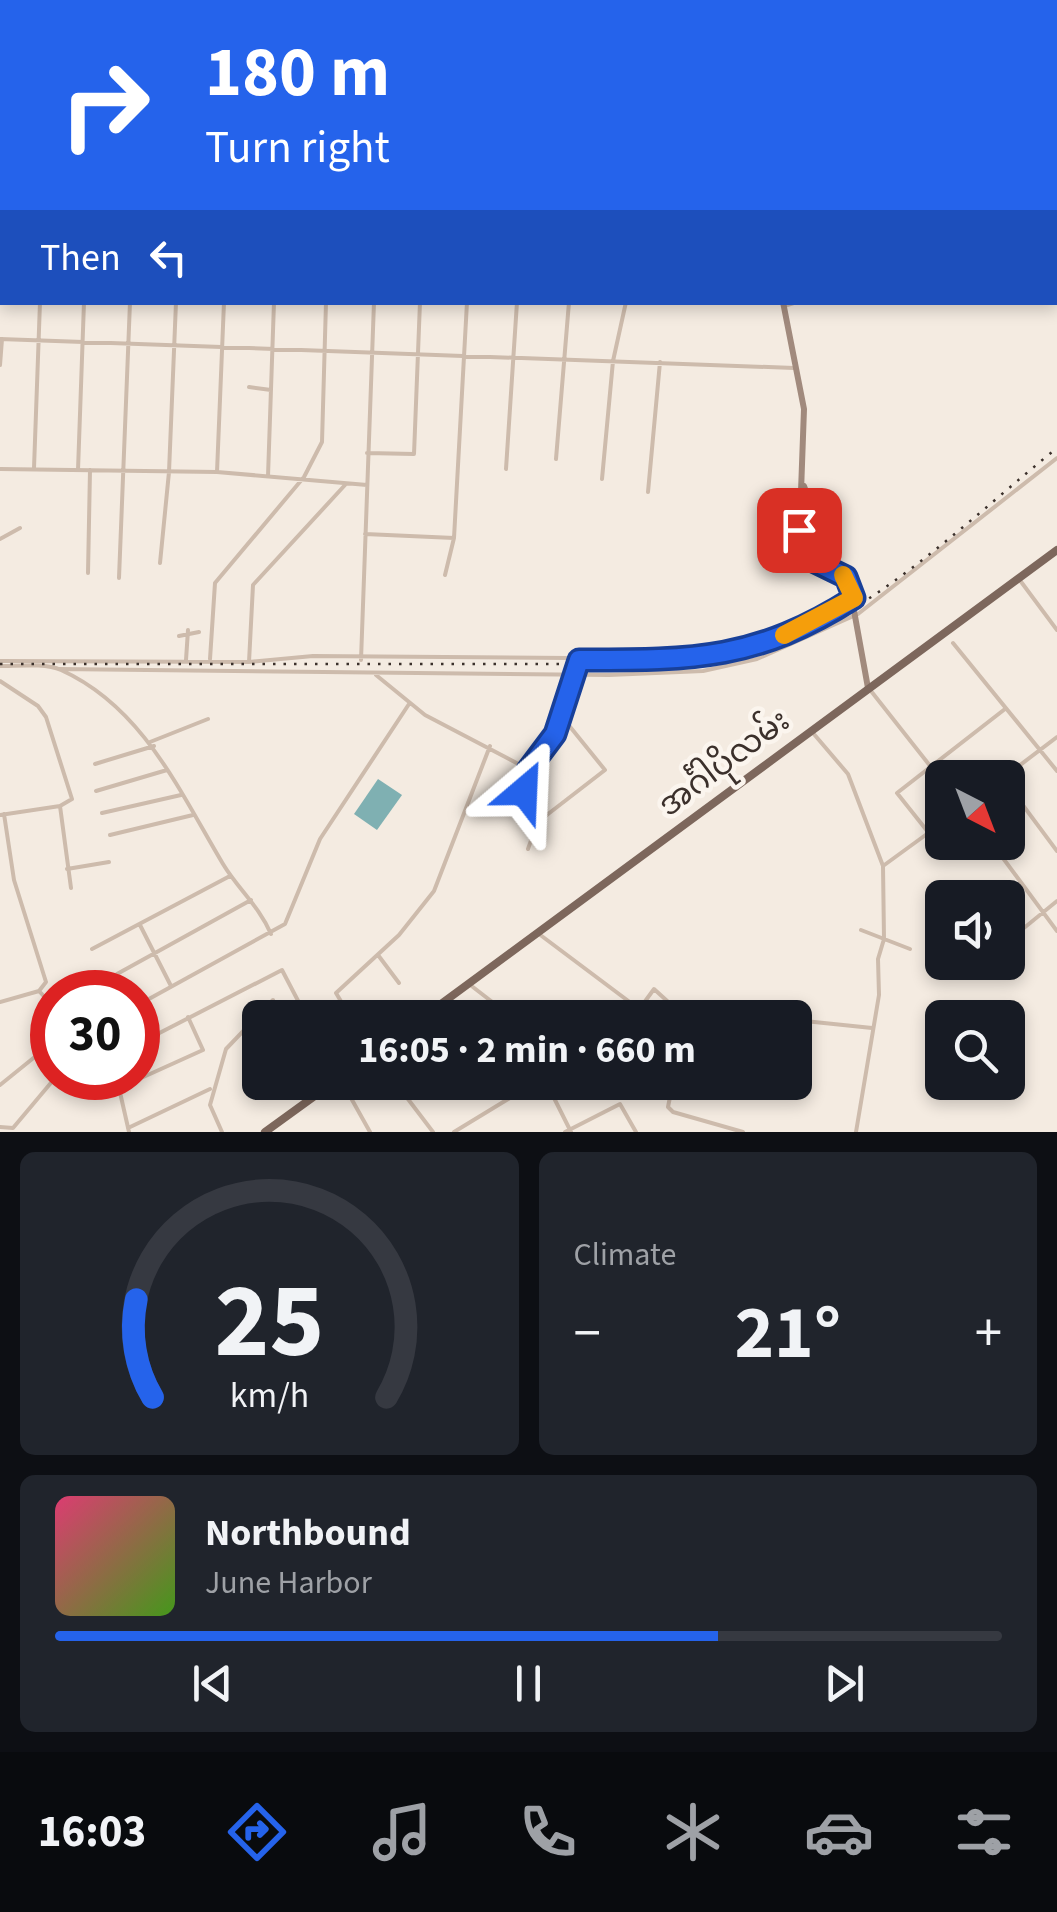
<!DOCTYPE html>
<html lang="en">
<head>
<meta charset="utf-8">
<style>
  body { margin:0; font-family:"Source Sans 3","Noto Sans Myanmar",sans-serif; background:#20242c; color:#f1f3f6; height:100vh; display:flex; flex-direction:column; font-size:38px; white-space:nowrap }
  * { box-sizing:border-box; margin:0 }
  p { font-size:32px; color:#9ea1a6 }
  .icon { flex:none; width:55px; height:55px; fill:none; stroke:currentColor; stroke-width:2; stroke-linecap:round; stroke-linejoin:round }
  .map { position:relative; height:1132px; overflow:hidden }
  .panel { display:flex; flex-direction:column; gap:20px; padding:20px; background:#0d0f14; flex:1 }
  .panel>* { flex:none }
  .hud { position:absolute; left:0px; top:0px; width:1058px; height:305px; box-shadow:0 5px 15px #0003; background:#2563eb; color:#fff; overflow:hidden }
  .needle { width:65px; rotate:138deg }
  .controls { position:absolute; left:925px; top:760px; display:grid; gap:20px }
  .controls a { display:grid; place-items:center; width:100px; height:100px; border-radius:15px; background:#171b24; box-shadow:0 5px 15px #0003; font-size:50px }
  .speed { position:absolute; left:30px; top:970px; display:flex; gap:20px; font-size:50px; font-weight:700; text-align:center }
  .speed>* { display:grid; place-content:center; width:130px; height:130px; border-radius:50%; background:#171b24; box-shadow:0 5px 15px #0003; line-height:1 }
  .speed .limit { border:15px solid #d22; background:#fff; color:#111 }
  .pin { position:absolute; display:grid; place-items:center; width:85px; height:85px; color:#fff; margin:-42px; border-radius:20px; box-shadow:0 5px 15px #0006 }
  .me { position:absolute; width:110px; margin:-55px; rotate:26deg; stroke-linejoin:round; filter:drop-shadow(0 0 8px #0008) }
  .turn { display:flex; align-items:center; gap:35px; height:210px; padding:0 40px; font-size:45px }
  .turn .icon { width:130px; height:130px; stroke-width:2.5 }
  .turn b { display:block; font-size:70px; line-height:85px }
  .then { display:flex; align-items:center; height:95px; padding:0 40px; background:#0003; gap:20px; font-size:38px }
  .big { font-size:75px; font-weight:700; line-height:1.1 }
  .panel .tile { flex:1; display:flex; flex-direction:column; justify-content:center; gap:15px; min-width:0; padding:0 35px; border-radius:15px; background:#20242c }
  .panel .dial { align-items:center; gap:0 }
  .dial svg { height:260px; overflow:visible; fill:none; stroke:#363941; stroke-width:7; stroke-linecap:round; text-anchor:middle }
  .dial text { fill:#f1f3f6; stroke:none }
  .song { display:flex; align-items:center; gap:30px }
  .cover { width:120px; height:120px; border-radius:15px; background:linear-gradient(135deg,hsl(340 70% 55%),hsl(100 70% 35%)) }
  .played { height:10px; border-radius:5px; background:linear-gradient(90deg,#2563eb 70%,#363941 70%) }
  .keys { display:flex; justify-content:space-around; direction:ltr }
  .heat { display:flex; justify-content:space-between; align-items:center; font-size:55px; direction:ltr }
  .panel .tiles { flex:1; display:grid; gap:20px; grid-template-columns:1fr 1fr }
  .tile:last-child { grid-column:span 2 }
  .trip { position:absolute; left:242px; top:1000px; width:570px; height:100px; border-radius:15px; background:#171b24; box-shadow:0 5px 15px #0003; font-weight:700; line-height:100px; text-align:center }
  .tabs { display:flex; height:160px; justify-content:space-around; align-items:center; background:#090b0e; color:#9ea1a6 }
  .tabs .icon { width:70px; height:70px }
  .tabs .active { color:#2563eb }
  .tabs b { font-size:45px; color:#f1f3f6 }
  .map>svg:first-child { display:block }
  .water { fill:#7fb0b2 }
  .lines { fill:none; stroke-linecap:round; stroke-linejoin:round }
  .street { stroke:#cdbbac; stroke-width:4 }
  .secondary { stroke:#a18a7d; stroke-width:6 }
  .primary { stroke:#7d675c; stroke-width:8 }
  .rail { stroke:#3b302b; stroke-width:2.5; stroke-dasharray:2.5 8; stroke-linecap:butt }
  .route-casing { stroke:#184099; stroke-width:25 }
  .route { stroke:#2563eb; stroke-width:18 }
  .slow { stroke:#f59e0b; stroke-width:18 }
  .labels { text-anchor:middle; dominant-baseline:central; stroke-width:9; stroke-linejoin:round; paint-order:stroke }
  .street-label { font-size:32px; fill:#3b302b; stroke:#fbf5ee }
</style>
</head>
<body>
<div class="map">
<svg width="1057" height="1132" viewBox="0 0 1057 1132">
  <rect width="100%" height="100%" fill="#f4ebe1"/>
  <path class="water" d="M378,779L402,795L377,830L354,814Z"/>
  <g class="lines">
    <path class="street" d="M16,2V0
      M60,2V0
      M104,2V0
      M150,2V0
      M196,2V0
      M238,2V0
      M294,2V0
      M342,2V0
      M389,2V0
      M484,2V0
      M528,2V0
      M741,2L746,0
      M0,82H2
      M0,113H2
      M0,209H2
      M784,306L797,302
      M0,339L794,368
      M0,365L2,339
      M249,387L271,390
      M367,453L414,454L420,302
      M556,459L569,302
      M34,468L40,302
      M0,469L217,472L367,485
      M506,469L517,302
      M78,470L84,302
      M217,472L224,302
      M268,476L274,302
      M602,479L613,361L626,302
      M648,492L660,362
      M365,534L454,538
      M0,539L20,528
      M160,563L169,472L176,302
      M88,573L90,470
      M445,575L454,538L467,302
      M119,578L130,302
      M1019,579L1057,630
      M179,636L199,632
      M953,643L1057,771
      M210,659L215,583L304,477L322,442L326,302
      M186,660L188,630
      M361,660L374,302
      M0,661L249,662L313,656L691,659L774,641L851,601
      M249,662L253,585L345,485
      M0,666C18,666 45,663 61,670C143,707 180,792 223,864C238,889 259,906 271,934
      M59,669L609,675L703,671L757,659L858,614L1057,458
      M376,675L425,715L528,769
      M0,681L38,706L46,717L72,799L60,806L0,815
      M871,691L942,781
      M813,733L848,774L883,866L884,939L878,959L879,995L856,1132
      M150,742L208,719
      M95,764L154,746
      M1003,778L1057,737
      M1008,785L1057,851
      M96,791L167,770
      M60,806L71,888
      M102,813L181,795
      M4,814L14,880L46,982L39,991
      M539,821L605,770L567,723L556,734
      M928,832L897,793L1005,709
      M110,835L193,815
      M991,842L1057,931
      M528,849C537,823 545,812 524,791L528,769L555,734L579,660
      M883,866L942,823
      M67,869L109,862
      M140,925L171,986
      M861,930L910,949
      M539,934L651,1018
      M1008,941L1057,901
      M92,949L230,876
      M378,955L399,983
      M117,974L251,900
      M469,984L513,1018
      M0,1002L39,991L52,1005
      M138,1005L285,924L320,839L409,704
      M351,1018L336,993L399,935L434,891L490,746
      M633,1018L654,989L677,1010L705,1018
      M795,1020L872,1028
      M138,1044L282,970L307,1018
      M112,1078L119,1088L129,1132
      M342,1082L370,1132
      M395,1082L433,1132
      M546,1082L571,1132
      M673,1082L668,1107L673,1112L743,1132
      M0,1085L52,1043
      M119,1088L203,1050L188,1017
      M0,1127L13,1128L55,1078
      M128,1128L210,1089
      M222,1132L210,1105L226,1049L273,1000
      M454,1132L536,1082
      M565,1132L620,1104L636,1132"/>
    <path class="secondary" d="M637,0L639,2
      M783,302L804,409L799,547L803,556L824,564L849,583L868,688
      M804,486L834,569"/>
    <path class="primary" d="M422,1018L1057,550
      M265,1132L334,1082"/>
    <path class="rail" d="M0,664H630C680,661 726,659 775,645C874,615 976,513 1057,448"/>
  </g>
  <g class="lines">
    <defs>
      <path id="route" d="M524,791L528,770L555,734L579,660C692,660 755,661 854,598L846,577L803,556L799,530"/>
    </defs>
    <use href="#route" class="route-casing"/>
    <use href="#route" class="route"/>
    <path class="slow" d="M784,635L854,598L843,575"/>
  </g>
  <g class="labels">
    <g class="street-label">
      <text transform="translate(724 763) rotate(-37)">အင်္ဂါပိုလမ်း</text>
    </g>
  </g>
</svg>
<div class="controls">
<a><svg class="needle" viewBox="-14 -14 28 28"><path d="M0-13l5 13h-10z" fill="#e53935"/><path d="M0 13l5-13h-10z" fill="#9ea1a6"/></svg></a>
<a><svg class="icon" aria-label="sound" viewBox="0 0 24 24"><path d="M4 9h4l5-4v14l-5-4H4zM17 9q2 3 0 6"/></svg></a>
<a><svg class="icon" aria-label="search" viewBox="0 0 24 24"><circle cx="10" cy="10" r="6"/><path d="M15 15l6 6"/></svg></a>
</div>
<div class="speed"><div class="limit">30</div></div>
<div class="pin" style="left:799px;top:530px;background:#d93025"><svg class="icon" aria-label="arrive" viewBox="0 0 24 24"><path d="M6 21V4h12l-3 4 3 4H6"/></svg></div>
<svg class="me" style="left:524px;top:791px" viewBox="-20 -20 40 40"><path d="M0-17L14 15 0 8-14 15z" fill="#2563eb" stroke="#fff" stroke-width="4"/></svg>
<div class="trip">16:05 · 2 min · 660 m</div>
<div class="hud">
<div class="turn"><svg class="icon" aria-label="right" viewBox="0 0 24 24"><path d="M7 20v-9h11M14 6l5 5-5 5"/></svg><div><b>180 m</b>Turn right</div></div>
<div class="then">Then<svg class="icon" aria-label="left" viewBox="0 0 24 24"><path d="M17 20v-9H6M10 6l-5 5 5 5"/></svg></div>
</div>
</div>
<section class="panel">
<div class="tiles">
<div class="tile dial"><svg viewBox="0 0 100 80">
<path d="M14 69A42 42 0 1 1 86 69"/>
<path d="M14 69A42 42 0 0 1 9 39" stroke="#2563eb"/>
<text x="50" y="56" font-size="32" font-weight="700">25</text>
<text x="50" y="72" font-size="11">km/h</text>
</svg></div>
<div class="tile"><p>Climate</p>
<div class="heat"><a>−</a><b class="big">21°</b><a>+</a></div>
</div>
<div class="tile">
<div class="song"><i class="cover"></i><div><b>Northbound</b><p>June Harbor</p></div></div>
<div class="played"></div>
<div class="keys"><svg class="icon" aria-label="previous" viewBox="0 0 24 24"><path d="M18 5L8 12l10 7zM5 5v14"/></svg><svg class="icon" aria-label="pause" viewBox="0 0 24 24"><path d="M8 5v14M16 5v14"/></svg><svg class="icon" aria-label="next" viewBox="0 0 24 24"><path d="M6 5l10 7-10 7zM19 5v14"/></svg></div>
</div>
</div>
</section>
<nav class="tabs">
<b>16:03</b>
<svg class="icon active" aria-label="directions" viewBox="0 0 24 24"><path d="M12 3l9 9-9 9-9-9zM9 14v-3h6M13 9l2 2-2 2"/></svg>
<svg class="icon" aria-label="music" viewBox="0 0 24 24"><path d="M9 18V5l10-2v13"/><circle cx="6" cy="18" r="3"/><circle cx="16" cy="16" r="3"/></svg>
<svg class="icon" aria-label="phone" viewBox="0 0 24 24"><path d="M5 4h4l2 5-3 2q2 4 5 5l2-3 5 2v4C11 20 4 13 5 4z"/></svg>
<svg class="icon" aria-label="climate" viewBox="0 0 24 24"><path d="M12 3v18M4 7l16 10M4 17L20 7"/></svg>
<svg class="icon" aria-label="car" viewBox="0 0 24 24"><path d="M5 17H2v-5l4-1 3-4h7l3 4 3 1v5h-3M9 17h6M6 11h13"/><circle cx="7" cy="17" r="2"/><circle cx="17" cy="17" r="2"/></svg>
<svg class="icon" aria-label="filters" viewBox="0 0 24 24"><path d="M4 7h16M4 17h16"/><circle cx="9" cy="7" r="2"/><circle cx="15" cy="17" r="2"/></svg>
</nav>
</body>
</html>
